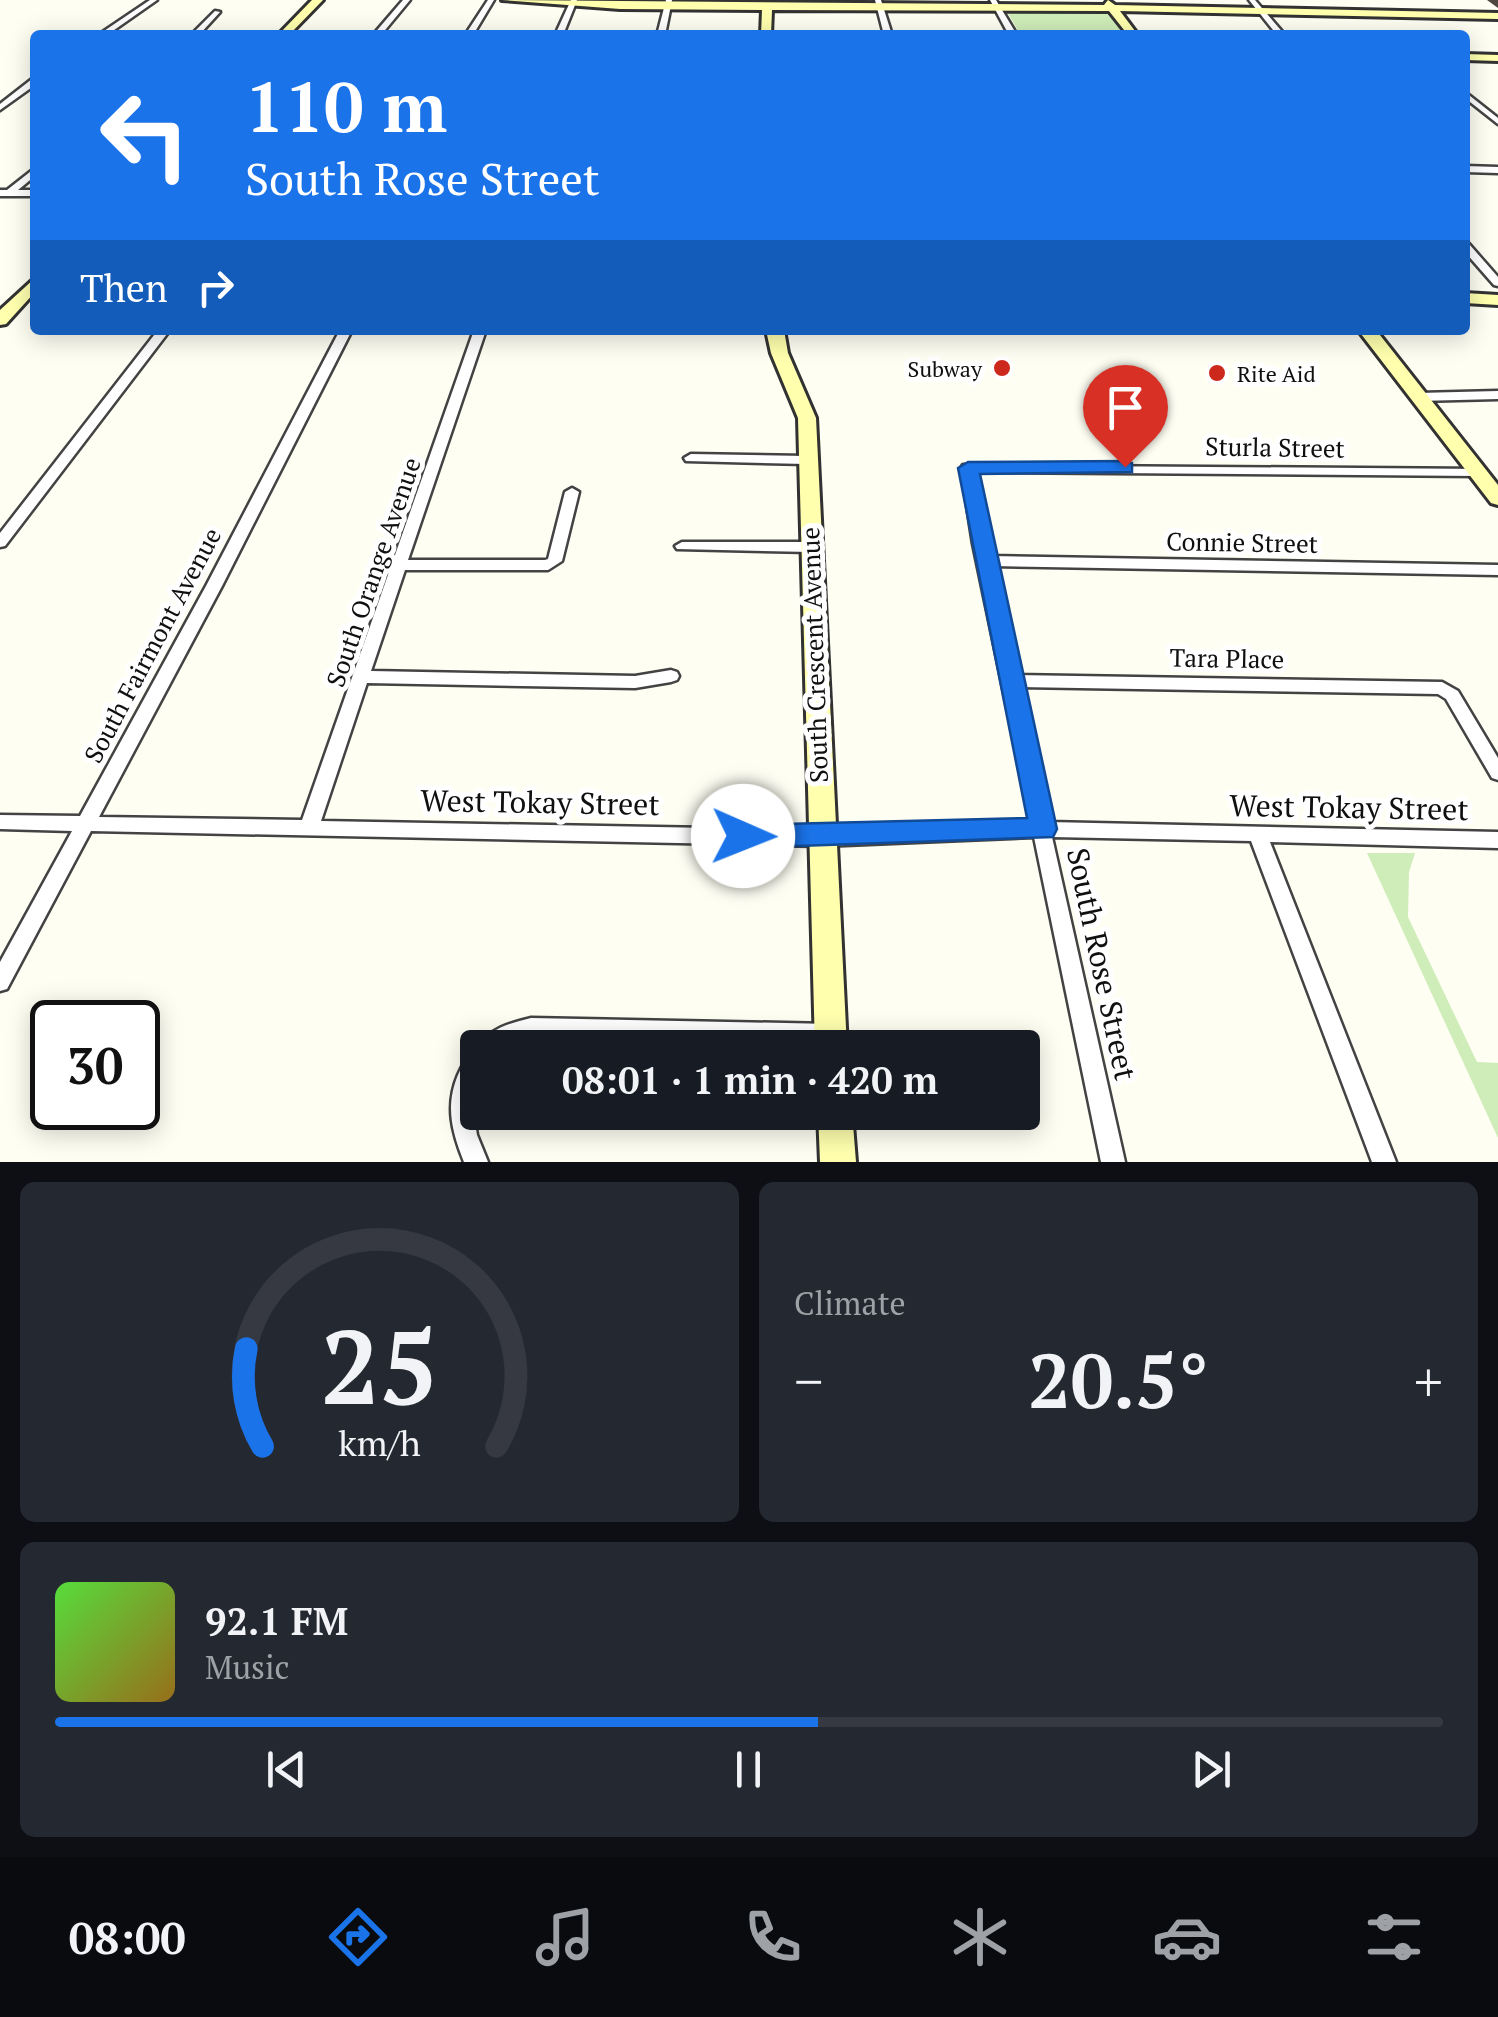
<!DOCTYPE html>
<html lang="en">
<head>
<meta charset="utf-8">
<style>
  body { margin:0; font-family:"PT Serif",serif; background:#242831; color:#f1f3f6; height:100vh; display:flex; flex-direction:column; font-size:38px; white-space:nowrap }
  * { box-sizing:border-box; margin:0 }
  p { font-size:32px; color:#9ea1a6 }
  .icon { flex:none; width:55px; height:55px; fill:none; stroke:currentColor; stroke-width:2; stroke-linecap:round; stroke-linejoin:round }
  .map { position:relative; height:1162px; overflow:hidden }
  .sheet { display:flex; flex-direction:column; gap:20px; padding:20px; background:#0d0f14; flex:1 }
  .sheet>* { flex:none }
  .hud { position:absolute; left:30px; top:30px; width:1440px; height:305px; border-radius:10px; box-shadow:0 5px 25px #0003; background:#1a73e8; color:#fff; overflow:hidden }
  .speed { position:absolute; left:30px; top:1000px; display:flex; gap:20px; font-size:50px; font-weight:700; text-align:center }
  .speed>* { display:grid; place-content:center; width:130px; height:130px; border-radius:50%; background:#171b24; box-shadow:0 5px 25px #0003; line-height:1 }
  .speed .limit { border:5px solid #111; border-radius:15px; background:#fff; color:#111 }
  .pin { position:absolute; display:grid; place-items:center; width:85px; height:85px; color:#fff; margin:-102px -42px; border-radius:50% 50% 50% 0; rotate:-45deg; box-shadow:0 0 10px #0007 }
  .pin .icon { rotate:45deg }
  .me { position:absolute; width:110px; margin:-55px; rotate:91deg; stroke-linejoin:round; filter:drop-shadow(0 0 8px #0008) }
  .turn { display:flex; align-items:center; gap:35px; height:210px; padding:0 50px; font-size:45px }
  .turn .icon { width:130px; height:130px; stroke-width:2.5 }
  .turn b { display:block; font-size:70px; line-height:85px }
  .then { display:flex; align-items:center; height:95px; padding:0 50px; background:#0003; gap:20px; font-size:38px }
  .big { font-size:75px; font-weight:800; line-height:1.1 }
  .sheet .card { flex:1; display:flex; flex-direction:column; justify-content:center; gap:15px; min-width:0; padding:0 35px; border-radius:15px; background:#242831 }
  .sheet .dial { align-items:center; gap:0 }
  .dial svg { height:260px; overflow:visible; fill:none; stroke:#363941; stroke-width:7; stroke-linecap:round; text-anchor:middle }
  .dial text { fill:#f1f3f6; stroke:none }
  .song { display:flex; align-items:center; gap:30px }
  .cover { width:120px; height:120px; border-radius:15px; background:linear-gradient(135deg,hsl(110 70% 55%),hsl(40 70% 35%)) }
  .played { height:10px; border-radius:5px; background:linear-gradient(90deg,#1a73e8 55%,#363941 55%) }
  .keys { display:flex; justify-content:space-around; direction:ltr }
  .heat { display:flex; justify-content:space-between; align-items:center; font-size:55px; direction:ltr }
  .sheet .tiles { flex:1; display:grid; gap:20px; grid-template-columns:1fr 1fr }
  .card:last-child { grid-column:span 2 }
  .trip { position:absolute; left:460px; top:1030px; width:580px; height:100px; border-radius:10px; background:#171b24; box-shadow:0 5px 25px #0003; font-weight:800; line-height:100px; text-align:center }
  .menu { display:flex; height:160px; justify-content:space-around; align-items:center; background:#090b0e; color:#9ea1a6 }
  .menu .icon { width:70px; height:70px }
  .menu .current { color:#1a73e8 }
  .menu b { font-size:45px; color:#f1f3f6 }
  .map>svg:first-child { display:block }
  .green { fill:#ceedb8 }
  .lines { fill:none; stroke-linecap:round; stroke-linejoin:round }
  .street-casing { stroke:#434343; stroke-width:5 }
  .secondary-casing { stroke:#323232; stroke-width:6 }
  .street { fill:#fff; fill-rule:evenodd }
  .secondary { fill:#ffffae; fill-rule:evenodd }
  .wall { fill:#4d4740 }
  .route { fill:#1a73e8; stroke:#114b97; stroke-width:2.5 }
  .poi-dot { fill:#cc281c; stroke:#fff; stroke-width:4 }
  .labels { text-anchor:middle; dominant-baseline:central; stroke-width:10; stroke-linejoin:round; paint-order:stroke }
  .far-poi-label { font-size:22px; fill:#101010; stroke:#fff; text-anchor:end }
  .street-label { font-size:25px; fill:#101010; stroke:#fff }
  .near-street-label { font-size:30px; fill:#101010; stroke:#fff }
</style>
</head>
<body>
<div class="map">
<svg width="1498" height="1162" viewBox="0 0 1498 1162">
  <rect width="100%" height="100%" fill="#fffef3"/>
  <path class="green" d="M1006,10H1104L1125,35L1020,34Z
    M1367,853H1415L1409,872L1408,917L1477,1062L1498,1063V1138Z"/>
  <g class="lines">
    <defs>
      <path id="street" d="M150,0H157L107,35H98Z
        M403,0H410L381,35H373Z
        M488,0H494L473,35H465Z
        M571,0H577L563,35H555Z
        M666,0H672L665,35H657Z
        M875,0H881L892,35H884Z
        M990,0H996L1017,35H1009Z
        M1249,0H1255L1285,35H1277Z
        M215,11L220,12L199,35H191Z
        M32,79H35V85L0,110V104Z
        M1465,92L1498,118V124L1465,98Z
        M1465,166L1498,167V173L1465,172Z
        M35,168V176L18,190H35V196H0V190H7Z
        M1465,243L1469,244L1498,277V286L1494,285L1465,252Z
        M158,330H170L5,546L0,547V533Z
        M340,330H352L222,586L99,817L302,820L474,330H486L408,560H545L548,559L565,492L572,488L579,492L562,561L548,570H405L371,671L635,676L671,670L677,672L679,676L677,680L671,682L635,688L367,683L321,821L822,830L1031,822L973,544L961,468L963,465L1483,469L1485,472L1483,475L1478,476L975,472L990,556L1498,565V575L992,566L1016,675L1442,682L1458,691L1498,758V780L1492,778L1446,699L1438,694L1019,687L1049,822L1498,832V848L1270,842L1396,1162H1372L1251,841L1052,837L1125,1162H1101L1034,837L822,846L91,831L7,989L0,991V962L72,831L0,829V815L80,816L206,586Z
        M1498,391V399L1418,401L1412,397L1418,393Z
        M691,454L806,456L813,460L806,464L686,461L684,458Z
        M682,542H811L818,547L811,552L677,549L675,546Z
        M531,1018L831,1024L839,1027L842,1034L839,1041L831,1044L531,1038L515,1042L507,1048H478C489,1028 511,1023 531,1018Z
        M478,1050V1082L473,1111L477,1135L488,1162H464C452,1132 445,1106 458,1075C463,1064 467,1055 478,1050Z"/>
      <path id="secondary" d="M312,0H323L289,35H278Z
        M502,0L1104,5L1108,0L1115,5L1498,13V19L1120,11L1138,35H1128L1109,11L772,10L771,35H761L762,10L620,9Z
        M1465,54L1498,55V61L1465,60Z
        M35,278V292L6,324L0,325V310Z
        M1465,293L1498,295V305L1465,303Z
        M766,330H784L788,353L816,418L847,1048H815L798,418L771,353Z
        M1358,330H1376L1498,485V505L1491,503Z
        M818,1112H852L856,1162H820Z"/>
    </defs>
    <use href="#street" class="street-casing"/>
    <use href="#secondary" class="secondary-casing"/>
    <use href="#street" class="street"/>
    <use href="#secondary" class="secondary"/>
  </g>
  <path class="wall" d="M1487,0H1498V8Z"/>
  <path class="route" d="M1125,461L1132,463V472L980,474L1057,829L1053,837L743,848L733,844L729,836L733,828L743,825L1027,818L958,468L968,462Z"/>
  <g class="poi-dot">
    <circle cx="1002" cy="368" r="10"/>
    <circle cx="1217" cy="373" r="10"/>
  </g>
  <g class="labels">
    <g class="far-poi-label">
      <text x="982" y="368">Subway</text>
      <text x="1237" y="373" text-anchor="start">Rite Aid</text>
    </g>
    <g class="street-label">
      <text transform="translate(1275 447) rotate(1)">Sturla Street</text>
      <text transform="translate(1242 542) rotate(1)">Connie Street</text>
      <text transform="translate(373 572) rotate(-71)">South Orange Avenue</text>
      <text transform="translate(152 645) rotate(-62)">South Fairmont Avenue</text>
      <text transform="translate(814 655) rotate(-92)">South Crescent Avenue</text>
      <text transform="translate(1227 658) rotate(1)">Tara Place</text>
    </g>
    <g class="near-street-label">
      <text transform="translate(540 802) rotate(1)">West Tokay Street</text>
      <text transform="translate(1349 807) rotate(1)">West Tokay Street</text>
      <text transform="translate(1102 964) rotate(78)">South Rose Street</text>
    </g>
  </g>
</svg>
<div class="speed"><div class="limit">30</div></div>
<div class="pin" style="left:1125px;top:467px;background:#d93025"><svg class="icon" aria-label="arrive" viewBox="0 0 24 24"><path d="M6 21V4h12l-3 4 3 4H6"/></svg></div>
<svg class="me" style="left:743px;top:836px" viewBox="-20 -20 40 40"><circle r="19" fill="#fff"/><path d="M0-13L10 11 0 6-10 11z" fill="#1a73e8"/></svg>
<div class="trip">08:01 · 1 min · 420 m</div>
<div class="hud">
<div class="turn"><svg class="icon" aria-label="left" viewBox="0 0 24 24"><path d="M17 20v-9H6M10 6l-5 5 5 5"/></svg><div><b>110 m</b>South Rose Street</div></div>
<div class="then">Then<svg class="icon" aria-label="right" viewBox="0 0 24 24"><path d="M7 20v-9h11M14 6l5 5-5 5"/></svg></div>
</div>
</div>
<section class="sheet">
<div class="tiles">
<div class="card dial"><svg viewBox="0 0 100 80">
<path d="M14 69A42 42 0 1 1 86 69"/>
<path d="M14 69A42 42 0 0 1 9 39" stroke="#1a73e8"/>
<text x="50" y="56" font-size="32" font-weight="700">25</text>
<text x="50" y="72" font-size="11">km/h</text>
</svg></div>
<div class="card"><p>Climate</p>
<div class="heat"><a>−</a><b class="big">20.5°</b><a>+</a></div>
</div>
<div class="card">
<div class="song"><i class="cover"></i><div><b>92.1 FM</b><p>Music</p></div></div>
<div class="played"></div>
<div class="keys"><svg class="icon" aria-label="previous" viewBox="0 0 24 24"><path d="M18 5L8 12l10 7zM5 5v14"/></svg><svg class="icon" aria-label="pause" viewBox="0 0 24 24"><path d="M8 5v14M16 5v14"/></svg><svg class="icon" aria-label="next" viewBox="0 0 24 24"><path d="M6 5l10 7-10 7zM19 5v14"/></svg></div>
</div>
</div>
</section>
<nav class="menu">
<b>08:00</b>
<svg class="icon current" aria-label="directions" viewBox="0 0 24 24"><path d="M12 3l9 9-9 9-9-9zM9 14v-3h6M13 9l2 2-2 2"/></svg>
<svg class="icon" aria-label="music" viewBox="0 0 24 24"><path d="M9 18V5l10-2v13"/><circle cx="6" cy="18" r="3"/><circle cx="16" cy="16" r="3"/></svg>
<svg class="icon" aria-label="phone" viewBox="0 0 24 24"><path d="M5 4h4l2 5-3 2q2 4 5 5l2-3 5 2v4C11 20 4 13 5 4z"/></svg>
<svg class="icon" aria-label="climate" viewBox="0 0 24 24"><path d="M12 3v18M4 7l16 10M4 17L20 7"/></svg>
<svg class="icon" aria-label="car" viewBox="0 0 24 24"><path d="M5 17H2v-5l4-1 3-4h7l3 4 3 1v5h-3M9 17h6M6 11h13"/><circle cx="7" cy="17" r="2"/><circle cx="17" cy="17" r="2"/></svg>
<svg class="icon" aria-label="filters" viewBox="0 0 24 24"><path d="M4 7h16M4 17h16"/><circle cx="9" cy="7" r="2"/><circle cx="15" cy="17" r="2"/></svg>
</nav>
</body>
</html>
